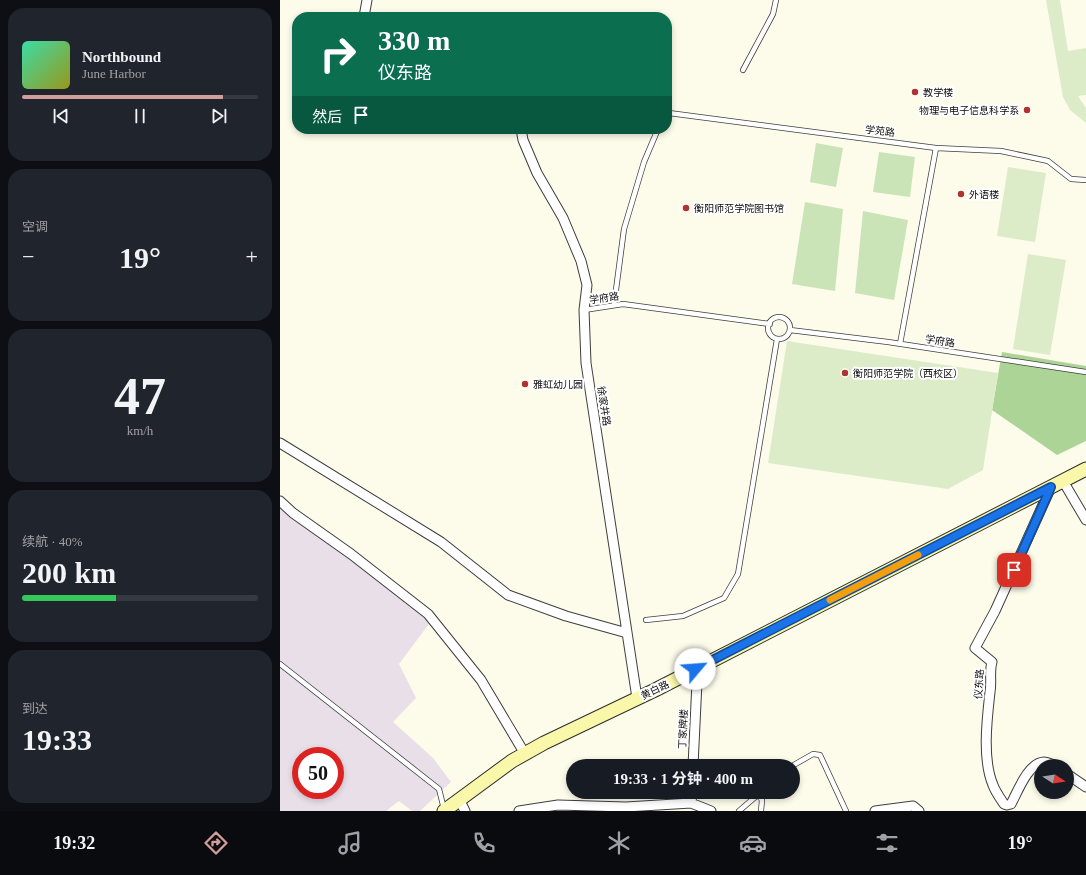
<!DOCTYPE html>
<html lang="zh">
<head>
<meta charset="utf-8">
<style>
  body { margin:0; font-family:"Times New Roman","Noto Sans SC",serif; background:#20242c; color:#f1f3f6; height:100vh; display:flex; flex-direction:column; font-size:15px; white-space:nowrap }
  * { box-sizing:border-box; margin:0 }
  p { font-size:13px; color:#9ea1a6 }
  .icon { flex:none; width:22px; height:22px; fill:none; stroke:currentColor; stroke-width:2; stroke-linecap:round; stroke-linejoin:round }
  .map { position:relative; flex:1; overflow:hidden }
  .sheet { display:flex; flex-direction:column; gap:8px; padding:8px; background:#0d0f14; width:280px }
  .sheet>* { flex:none }
  .hud { position:absolute; left:12px; top:12px; width:380px; height:122px; border-radius:16px; box-shadow:0 2px 6px #0003; background:#0b6e4f; color:#fff; overflow:hidden }
  .needle { width:26px; rotate:102deg }
  .tools { position:absolute; left:754px; top:759px; display:grid; gap:8px }
  .tools a { display:grid; place-items:center; width:40px; height:40px; border-radius:50%; background:#171b24; box-shadow:0 2px 6px #0003; font-size:20px }
  .speed { position:absolute; left:12px; top:747px; display:flex; gap:8px; font-size:20px; font-weight:700; text-align:center }
  .speed>* { display:grid; place-content:center; width:52px; height:52px; border-radius:50%; background:#171b24; box-shadow:0 2px 6px #0003; line-height:1 }
  .speed .limit { border:6px solid #d22; background:#fff; color:#111 }
  .pin { position:absolute; display:grid; place-items:center; width:34px; height:34px; color:#fff; margin:-17px; border-radius:8px; box-shadow:0 2px 6px #0006 }
  .me { position:absolute; width:44px; margin:-22px; rotate:63deg; stroke-linejoin:round; filter:drop-shadow(0 0 3px #0008) }
  .turn { display:flex; align-items:center; gap:14px; height:84px; padding:0 20px; font-size:18px }
  .turn .icon { width:52px; height:52px; stroke-width:2.5 }
  .turn b { display:block; font-size:28px; line-height:34px }
  .then { display:flex; align-items:center; height:38px; padding:0 20px; background:#0003; gap:8px; font-size:15px }
  .big { font-size:30px; font-weight:700; line-height:1.1 }
  .sheet .widget { flex:1; display:flex; flex-direction:column; justify-content:center; gap:6px; min-width:0; padding:0 14px; border-radius:16px; background:#20242c }
  .sheet .dial { align-items:center; gap:0 }
  .dial b { font-size:52px; line-height:1 }
  .song { display:flex; align-items:center; gap:12px }
  .cover { width:48px; height:48px; border-radius:6px; background:linear-gradient(135deg,hsl(160 70% 55%),hsl(60 70% 35%)) }
  .played { height:4px; border-radius:2px; background:linear-gradient(90deg,#d39d9c 85%,#363941 85%) }
  .keys { display:flex; justify-content:space-around; direction:ltr }
  .heat { display:flex; justify-content:space-between; align-items:center; font-size:22px; direction:ltr }
  .charge { height:6px; border-radius:3px; background:linear-gradient(90deg,#34c759 40%,#363941 0) }
  .trip { position:absolute; left:286px; top:759px; width:234px; height:40px; border-radius:20px; background:#171b24; box-shadow:0 2px 6px #0003; font-weight:700; line-height:40px; text-align:center }
  .tabs { display:flex; height:64px; justify-content:space-around; align-items:center; background:#090b0e; color:#9ea1a6 }
  .tabs .icon { width:28px; height:28px }
  .tabs .current { color:#d39d9c }
  .tabs b { font-size:18px; color:#f1f3f6 }
  main { display:flex; flex:1; min-height:0 }
  .map>svg:first-child { display:block }
  .industrial { fill:#e9dfe9; fill-rule:evenodd }
  .green { fill:#cae4b7 }
  .forest { fill:#add497 }
  .pitch { fill:#ddecc8 }
  .lines { fill:none; stroke-linecap:round; stroke-linejoin:round }
  .service-casing { stroke:#3e3e3e; stroke-width:6 }
  .minor-casing { stroke:#3e3e3e; stroke-width:11 }
  .secondary-casing { stroke:#2d2d2d; stroke-width:15 }
  .service { stroke:#fff; stroke-width:4.5 }
  .minor { stroke:#fff; stroke-width:9 }
  .secondary { stroke:#f9f7a9; stroke-width:13 }
  .route-casing { stroke:#114b97; stroke-width:10 }
  .route { stroke:#1a73e8; stroke-width:7 }
  .slow { stroke:#f59e0b; stroke-width:7 }
  .poi-dot { fill:#af332e; stroke:#fff; stroke-width:1.5 }
  .labels { text-anchor:middle; dominant-baseline:central; stroke-width:4; stroke-linejoin:round; paint-order:stroke }
  .poi-label { font-size:10px; fill:#0b0b0b; stroke:#fff; text-anchor:start }
  .street-label { font-size:10px; fill:#0b0b0b; stroke:#fff }
</style>
</head>
<body>
<main>
<section class="sheet">
<div class="widget">
<div class="song"><i class="cover"></i><div><b>Northbound</b><p>June Harbor</p></div></div>
<div class="played"></div>
<div class="keys"><svg class="icon" aria-label="previous" viewBox="0 0 24 24"><path d="M18 5L8 12l10 7zM5 5v14"/></svg><svg class="icon" aria-label="pause" viewBox="0 0 24 24"><path d="M8 5v14M16 5v14"/></svg><svg class="icon" aria-label="next" viewBox="0 0 24 24"><path d="M6 5l10 7-10 7zM19 5v14"/></svg></div>
</div>
<div class="widget"><p>空调</p>
<div class="heat"><a>−</a><b class="big">19°</b><a>+</a></div>
</div>
<div class="widget dial"><b>47</b><p>km/h</p></div>
<div class="widget"><p>续航 · 40%</p><b class="big">200 km</b><div class="charge"></div></div>
<div class="widget"><p>到达</p><b class="big">19:33</b></div>
</section>
<div class="map">
<svg width="806" height="811" viewBox="0 0 806 811">
  <rect width="100%" height="100%" fill="#fdfbea"/>
  <path class="industrial" d="M0,508L70,556L151,621L119,664L136,698L113,722L153,758L171,782L140,811H132L119,801L106,811H0ZM21,756H55V790H21Z"/>
  <path class="green" d="M536,143L563,148L556,187L530,182Z
    M599,152L635,157L630,197L593,192Z
    M525,202L563,209L555,291L512,284Z
    M583,211L628,220L614,300L575,293Z"/>
  <path class="forest" d="M722,352L806,366V441L777,455L712,410Z"/>
  <path class="pitch" d="M766,0H780L788,51L806,48V95L798,96L806,108V123L790,110L783,97Z
    M728,167L766,173L755,242L717,236Z
    M748,254L786,260L770,355L733,349Z
    M507,341L718,373L703,470L668,489L488,463Z"/>
  <g class="lines">
    <defs>
      <path id="service" d="M463,70L493,14L496,0
        M387,114L389,113L656,148L721,151L768,161L791,179L806,180
        M334,305L344,229L364,162L378,129
        M304,310L343,304L490,324
        M488 328a11 11 0 1 1 22 0a11 11 0 1 1-22 0Z
        M510,330L608,342L806,372
        M620,344L656,148
        M366,620L403,616L444,598L458,574L497,339
        M0,664L159,789L164,809
        M512,766L533,754L540,755L566,811
        M478,795L482,800L481,811
        M459,811L481,792"/>
      <path id="minor" d="M84,17L87,0
        M241,129L243,140L257,173L283,218L301,261L307,285L304,310L306,363L357,698
        M0,443L161,542L228,595L286,616L347,633
        M783,481L806,520
        M771,487L715,611L695,648L712,662C709,672 712,682 710,692C707,719 702,759 713,785C715,791 720,798 724,804L727,805L731,804C738,791 748,763 764,762C768,762 773,765 777,766
        M0,501L13,513L71,554L148,614L201,680L245,754
        M413,766L417,682L415,669
        M787,774L806,787
        M179,799L185,811
        M411,803L412,792
        M239,811L278,805L346,807L411,803L431,811
        M595,811L633,806L639,811"/>
      <path id="secondary" d="M164,811L232,761L264,743L375,690L806,469"/>
    </defs>
    <use href="#service" class="service-casing"/>
    <use href="#minor" class="minor-casing"/>
    <use href="#secondary" class="secondary-casing"/>
    <use href="#service" class="service"/>
    <use href="#minor" class="minor"/>
    <use href="#secondary" class="secondary"/>
  </g>
  <g class="lines">
    <defs>
      <path id="route" d="M415,669L771,487L734,570"/>
    </defs>
    <use href="#route" class="route-casing"/>
    <use href="#route" class="route"/>
    <path class="slow" d="M550,600L638,555"/>
  </g>
  <g class="poi-dot">
    <circle cx="635" cy="92" r="4"/>
    <circle cx="747" cy="110" r="4"/>
    <circle cx="681" cy="194" r="4"/>
    <circle cx="406" cy="208" r="4"/>
    <circle cx="565" cy="373" r="4"/>
    <circle cx="245" cy="384" r="4"/>
  </g>
  <g class="labels">
    <g class="poi-label">
      <text x="643" y="92">教学楼</text>
      <text x="739" y="110" text-anchor="end">物理与电子信息科学系</text>
      <text x="689" y="194">外语楼</text>
      <text x="414" y="208">衡阳师范学院图书馆</text>
      <text x="573" y="373">衡阳师范学院（西校区）</text>
      <text x="253" y="384">雅虹幼儿园</text>
    </g>
    <g class="street-label">
      <text transform="translate(600 131) rotate(7)">学苑路</text>
      <text transform="translate(324 298) rotate(-8)">学府路</text>
      <text transform="translate(660 341) rotate(9)">学府路</text>
      <text transform="translate(324 406) rotate(81)">徐家井路</text>
      <text transform="translate(699 684) rotate(-86)">仪东路</text>
      <text transform="translate(375 690) rotate(-26)">黄白路</text>
      <text transform="translate(403 729) rotate(-87)">丁家牌楼</text>
    </g>
  </g>
</svg>
<div class="tools">
<a><svg class="needle" viewBox="-14 -14 28 28"><path d="M0-13l5 13h-10z" fill="#e53935"/><path d="M0 13l5-13h-10z" fill="#9ea1a6"/></svg></a>
</div>
<div class="speed"><div class="limit">50</div></div>
<div class="pin" style="left:734px;top:570px;background:#d93025"><svg class="icon" aria-label="arrive" viewBox="0 0 24 24"><path d="M6 21V4h12l-3 4 3 4H6"/></svg></div>
<svg class="me" style="left:415px;top:669px" viewBox="-20 -20 40 40"><circle r="19" fill="#fff"/><path d="M0-13L10 11 0 6-10 11z" fill="#1a73e8"/></svg>
<div class="trip">19:33 · 1 分钟 · 400 m</div>
<div class="hud">
<div class="turn"><svg class="icon" aria-label="right" viewBox="0 0 24 24"><path d="M7 20v-9h11M14 6l5 5-5 5"/></svg><div><b>330 m</b>仪东路</div></div>
<div class="then">然后<svg class="icon" aria-label="arrive" viewBox="0 0 24 24"><path d="M6 21V4h12l-3 4 3 4H6"/></svg></div>
</div>
</div>
</main>
<nav class="tabs">
<b>19:32</b>
<svg class="icon current" aria-label="directions" viewBox="0 0 24 24"><path d="M12 3l9 9-9 9-9-9zM9 14v-3h6M13 9l2 2-2 2"/></svg>
<svg class="icon" aria-label="music" viewBox="0 0 24 24"><path d="M9 18V5l10-2v13"/><circle cx="6" cy="18" r="3"/><circle cx="16" cy="16" r="3"/></svg>
<svg class="icon" aria-label="phone" viewBox="0 0 24 24"><path d="M5 4h4l2 5-3 2q2 4 5 5l2-3 5 2v4C11 20 4 13 5 4z"/></svg>
<svg class="icon" aria-label="climate" viewBox="0 0 24 24"><path d="M12 3v18M4 7l16 10M4 17L20 7"/></svg>
<svg class="icon" aria-label="car" viewBox="0 0 24 24"><path d="M5 17H2v-5l4-1 3-4h7l3 4 3 1v5h-3M9 17h6M6 11h13"/><circle cx="7" cy="17" r="2"/><circle cx="17" cy="17" r="2"/></svg>
<svg class="icon" aria-label="filters" viewBox="0 0 24 24"><path d="M4 7h16M4 17h16"/><circle cx="9" cy="7" r="2"/><circle cx="15" cy="17" r="2"/></svg>
<b>19°</b>
</nav>
</body>
</html>
